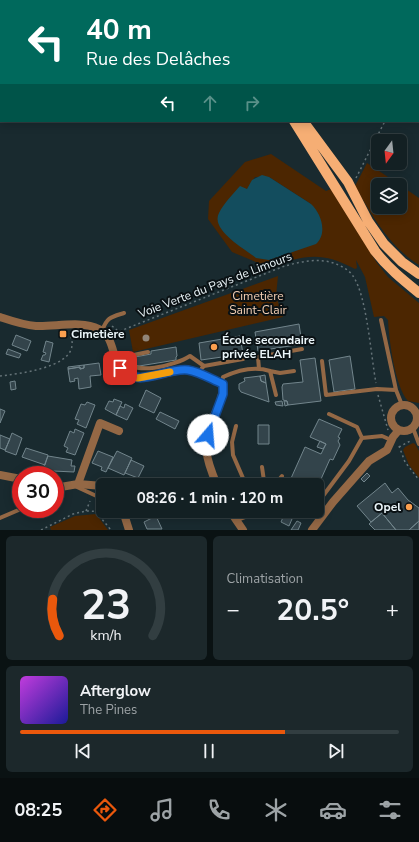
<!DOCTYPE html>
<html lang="fr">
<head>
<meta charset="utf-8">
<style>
  body { margin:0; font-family:"Nunito Sans",sans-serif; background:#1c282b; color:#f1f3f6; height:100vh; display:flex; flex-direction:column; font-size:15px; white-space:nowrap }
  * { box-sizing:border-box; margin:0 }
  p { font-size:13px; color:#9da3a6 }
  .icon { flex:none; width:22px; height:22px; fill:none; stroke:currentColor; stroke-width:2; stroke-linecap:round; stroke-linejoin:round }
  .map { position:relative; height:530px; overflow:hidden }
  .panel { display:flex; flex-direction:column; gap:6px; padding:6px; background:#0a1213; flex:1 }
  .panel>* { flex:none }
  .top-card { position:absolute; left:0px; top:0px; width:419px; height:122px; box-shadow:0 2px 10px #0003,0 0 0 1px #323e41; background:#00695c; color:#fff; overflow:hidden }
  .needle { width:26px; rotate:195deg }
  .buttons { position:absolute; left:371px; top:134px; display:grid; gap:8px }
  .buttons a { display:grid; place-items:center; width:36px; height:36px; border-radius:6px; background:#132023; box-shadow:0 2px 10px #0003,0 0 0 1px #323e41; font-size:20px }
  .speed { position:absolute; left:12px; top:466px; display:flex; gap:8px; font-size:20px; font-weight:700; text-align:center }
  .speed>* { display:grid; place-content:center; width:52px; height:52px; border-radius:50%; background:#132023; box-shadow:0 2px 10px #0003,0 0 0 1px #323e41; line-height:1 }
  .speed .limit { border:6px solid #d22; background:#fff; color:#111 }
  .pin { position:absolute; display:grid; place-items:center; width:34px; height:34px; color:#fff; margin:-17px; border-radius:8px; box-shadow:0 2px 6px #0006 }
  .me { position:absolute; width:44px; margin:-22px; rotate:18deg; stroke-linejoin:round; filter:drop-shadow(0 0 3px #0008) }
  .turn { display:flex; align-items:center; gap:14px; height:84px; padding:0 20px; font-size:18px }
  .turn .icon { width:52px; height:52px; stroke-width:2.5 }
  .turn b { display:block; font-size:28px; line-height:34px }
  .lanes { display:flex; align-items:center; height:38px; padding:0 20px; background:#0003; justify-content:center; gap:20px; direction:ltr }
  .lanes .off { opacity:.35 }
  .big { font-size:30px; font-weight:700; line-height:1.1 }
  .panel .tile { flex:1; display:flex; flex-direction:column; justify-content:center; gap:6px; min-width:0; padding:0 14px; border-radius:6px; background:#1c282b }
  .panel .dial { align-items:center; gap:0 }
  .dial svg { height:104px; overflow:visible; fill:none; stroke:#323e41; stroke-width:7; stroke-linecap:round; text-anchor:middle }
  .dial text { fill:#f1f3f6; stroke:none }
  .song { display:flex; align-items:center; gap:12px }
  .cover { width:48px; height:48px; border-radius:6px; background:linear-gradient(135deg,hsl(290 70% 55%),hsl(240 70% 35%)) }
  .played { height:4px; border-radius:2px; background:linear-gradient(90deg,#ea580c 70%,#323e41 70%) }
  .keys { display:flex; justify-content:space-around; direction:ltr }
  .heat { display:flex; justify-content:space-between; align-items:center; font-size:22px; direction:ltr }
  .panel .tiles { flex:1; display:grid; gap:6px; grid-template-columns:1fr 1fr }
  .tile:last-child { grid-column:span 2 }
  .trip { position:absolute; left:96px; top:478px; width:228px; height:40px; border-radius:6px; background:#132023; box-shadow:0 2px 10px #0003,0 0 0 1px #323e41; font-weight:700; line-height:40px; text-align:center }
  .tabs { display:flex; height:64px; justify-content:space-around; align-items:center; background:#080d0e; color:#9da3a6 }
  .tabs .icon { width:28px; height:28px }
  .tabs .selected { color:#ea580c }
  .tabs b { font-size:18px; color:#f1f3f6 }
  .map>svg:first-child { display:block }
  .green { fill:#4c2601; fill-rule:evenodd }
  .water { fill:#134d5e }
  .building { fill:#33444b; stroke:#72858c }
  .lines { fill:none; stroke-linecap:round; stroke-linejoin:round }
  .path { stroke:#657378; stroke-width:1.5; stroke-dasharray:2 3; stroke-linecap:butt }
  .lane { stroke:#946845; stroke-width:4 }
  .street { stroke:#946845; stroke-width:8 }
  .primary { stroke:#f6ae74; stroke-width:10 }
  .tree { fill:#918578 }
  .route-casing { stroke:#114b97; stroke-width:10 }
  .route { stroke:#1a73e8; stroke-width:7 }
  .slow { stroke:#f59e0b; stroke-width:7 }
  .poi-dot { fill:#fa9f4f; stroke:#0a1114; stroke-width:1.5 }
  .labels { text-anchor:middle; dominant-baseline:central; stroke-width:4; stroke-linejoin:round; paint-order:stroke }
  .street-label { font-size:12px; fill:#ebf5f9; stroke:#0a1114 }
  .park-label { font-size:12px; fill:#f3cfb4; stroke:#0a1114 }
  .poi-label { font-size:12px; font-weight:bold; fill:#ebf5f9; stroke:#0a1114; text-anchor:start }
</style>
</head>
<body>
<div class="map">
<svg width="419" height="530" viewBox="0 0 419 530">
  <rect width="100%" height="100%" fill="#192a2f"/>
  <path class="green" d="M271,154L326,191L331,189L377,263L388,277L419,303V403L408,401C395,387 389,340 388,320L384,316L374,317L365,277L356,260L357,268L355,269C320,250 304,256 268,267L232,252L208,219L209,201L245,162ZM255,177H269L311,204L295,251C259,265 259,260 230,238L247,189Z
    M367,163L400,185H378V207H400V185L419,198V265C389,246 372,216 355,186Z
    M278,276L276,296L283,317L133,352L129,330Z
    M413,443L415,444L419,451V478L409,465L403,450L405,447Z
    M96,514L108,530H51L50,527L75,516Z"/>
  <path class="water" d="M262,175L269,177L311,204C321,213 328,233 316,244L269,260L256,258C245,249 210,230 219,213C224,203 233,194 240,186L247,189L252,180Z"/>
  <path class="building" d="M299,324L302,344L258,351L255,332Z
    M16,335L31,341L27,351L12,345Z
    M240,336L243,354L201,360L199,343Z
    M46,341L53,343L49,362L41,360L43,355H45L46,353L43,352Z
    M176,347L177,356L176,357V360L139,366L130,363V360L135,359V357L151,354V351Z
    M8,349L21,354L19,358L6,354Z
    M350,356L355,389L334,392L329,360Z
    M315,358L321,401L288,405L287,401L283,400L282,387L283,384L303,382L300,360Z
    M99,363L101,375L90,376L91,387L79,389L78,378L74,379L75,381L70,382L68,369L80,367V369L84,368V365Z
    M84,365V368L80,369V367L68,369V367Z
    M265,375L266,383L261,381L260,376Z
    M260,376L261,381L266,383L269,402L241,392L239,389V384L245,381L244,378Z
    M15,381L16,389L11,390L10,382Z
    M146,390L161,398L154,413L139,406Z
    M114,399L122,402L116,415L105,409L109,401L113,402Z
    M282,401L283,406L276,405L275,402Z
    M284,401H287L288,405L285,406Z
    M87,402L95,405L86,428L77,424L79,420L75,419L81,404L85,405Z
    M125,404L133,408L127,420L116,415L120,406L124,408Z
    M0,409L5,411L0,423Z
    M160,412L179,421L175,429L156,419Z
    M319,419L342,429L338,437L340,438L338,441L340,445L333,460L330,459L317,488V485H288L305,447L321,454L326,444L310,437Z
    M258,425H269V444H258Z
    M75,429L84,433L75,455L66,452L68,448L64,446L70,431L74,433Z
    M12,433L22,438L16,455L5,451Z
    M0,435L10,439L5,450L0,448Z
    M320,441L326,444L323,449L317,447Z
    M26,448L48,455L45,465L22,457Z
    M98,451L113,457L106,472L101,470L102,467L92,463Z
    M117,451L132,458L124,475L108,468Z
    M48,456L72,460L71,466H75L74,472L53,471L44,466Z
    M131,460L144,466L138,478L125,473Z
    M367,473L370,476L364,482L361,479Z
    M143,480L145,485H131Z
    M385,483L392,493L398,488L408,500L419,508V521L409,530H396L382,513L371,522L357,506Z
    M143,511H156L157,512L146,517Z
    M382,513L396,530H375L369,524Z
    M284,515L292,519L289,526L281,522Z
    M156,516L162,529H147L144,522Z
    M297,521L301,523L298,530H291Z
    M419,521V530H409Z"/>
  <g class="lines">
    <path class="path" d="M418,56L419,54
      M356,178L385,121
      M112,326L118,331
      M115,333L282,267C298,262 319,257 336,264C342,266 350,271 353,276C367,296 371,357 376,383
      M0,376C17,374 71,368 72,345C73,341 70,337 70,333
      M378,395L388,430
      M399,446L405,462L419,480
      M399,447L412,440
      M86,511L90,501
      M96,512L111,530
      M41,530L73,514L86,511L115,512"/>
    <path class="lane" d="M381,320L396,390
      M102,331C107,317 111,317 124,313
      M148,352L124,357C131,378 176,365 190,356L204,366
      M322,361L326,395L377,389L396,390L402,405
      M202,368L204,366L243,359
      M259,369L258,357L302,349
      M270,371L280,373L294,371
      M222,383L223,377C238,370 255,366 270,371L276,395
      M329,414L357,427L362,438
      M236,426L232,442L233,455L246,485
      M413,428L419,444
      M262,467L264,481L267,485
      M275,485L282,476
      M77,487L103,499
      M317,504L349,461L362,438L382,436L391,440
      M297,511L309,515L312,511
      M0,518L21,509
      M235,521L261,511"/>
    <path class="street" d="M0,317C12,321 23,325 36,326C55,327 81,320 99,329C119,339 109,372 132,377C149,381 168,370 186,370C198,370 211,379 223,384C223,396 219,405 214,416C202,445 205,457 217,485
      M391 418a13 13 0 1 1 26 0a13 13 0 1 1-26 0Z
      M0,475L21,479
      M78,484L100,423L119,431
      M55,488L78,484L103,486
      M123,511L129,530
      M230,511L243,530
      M312,530L333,502L369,461L387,450L393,437L399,430"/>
    <path class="primary" d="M216,0V1
      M294,121L375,251C388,268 403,280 419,293
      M303,121L348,182L368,221L384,244L402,262L419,274"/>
  </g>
  <circle class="tree" cx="146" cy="338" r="3.5"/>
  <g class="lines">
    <defs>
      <path id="route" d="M120,368C137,390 166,367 188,370C200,372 211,379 223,384V394L208,435"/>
    </defs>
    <use href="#route" class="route-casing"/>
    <use href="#route" class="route"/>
    <path class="slow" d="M138,378L170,372"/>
  </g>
  <g class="poi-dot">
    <rect x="59" y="330" width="8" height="8" rx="2"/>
    <circle cx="214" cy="347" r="4"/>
    <circle cx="409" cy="507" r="4"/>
  </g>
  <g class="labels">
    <g class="street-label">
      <text transform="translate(215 285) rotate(-21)">Voie Verte du Pays de Limours</text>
    </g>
    <g class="park-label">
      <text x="258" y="296">Cimetière<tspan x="258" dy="14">Saint-Clair</tspan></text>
    </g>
    <g class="poi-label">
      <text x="71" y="334">Cimetière</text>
      <text x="222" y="340">École secondaire<tspan x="222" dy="14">privée ELAH</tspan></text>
      <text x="401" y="507" text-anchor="end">Opel</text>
    </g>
  </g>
</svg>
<div class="buttons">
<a><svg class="needle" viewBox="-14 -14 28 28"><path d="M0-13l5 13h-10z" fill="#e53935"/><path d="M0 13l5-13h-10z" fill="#9da3a6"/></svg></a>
<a><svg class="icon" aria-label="layers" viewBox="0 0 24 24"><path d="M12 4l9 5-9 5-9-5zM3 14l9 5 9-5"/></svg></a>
</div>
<div class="speed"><div class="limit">30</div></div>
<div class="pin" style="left:120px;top:368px;background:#d93025"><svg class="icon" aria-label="arrive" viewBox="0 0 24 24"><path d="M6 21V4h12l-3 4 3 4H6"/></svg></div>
<svg class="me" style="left:208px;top:435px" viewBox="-20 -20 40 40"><circle r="19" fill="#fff"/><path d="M0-13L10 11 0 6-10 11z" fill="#1a73e8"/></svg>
<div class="trip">08:26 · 1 min · 120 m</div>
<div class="top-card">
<div class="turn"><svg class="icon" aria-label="left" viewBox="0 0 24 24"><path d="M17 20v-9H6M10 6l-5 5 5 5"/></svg><div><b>40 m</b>Rue des Delâches</div></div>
<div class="lanes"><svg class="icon" aria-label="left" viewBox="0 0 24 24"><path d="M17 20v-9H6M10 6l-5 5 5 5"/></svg><svg class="icon off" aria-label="ahead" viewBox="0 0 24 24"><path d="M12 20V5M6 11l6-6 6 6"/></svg><svg class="icon off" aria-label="right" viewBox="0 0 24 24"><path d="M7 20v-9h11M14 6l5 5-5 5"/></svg></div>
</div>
</div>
<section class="panel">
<div class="tiles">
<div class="tile dial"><svg viewBox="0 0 100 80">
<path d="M14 69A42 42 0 1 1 86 69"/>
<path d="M14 69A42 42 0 0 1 9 41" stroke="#ea580c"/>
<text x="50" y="56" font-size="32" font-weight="700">23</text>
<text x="50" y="72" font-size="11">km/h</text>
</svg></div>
<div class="tile"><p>Climatisation</p>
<div class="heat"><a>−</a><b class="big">20.5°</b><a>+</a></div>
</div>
<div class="tile">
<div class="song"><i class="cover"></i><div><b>Afterglow</b><p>The Pines</p></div></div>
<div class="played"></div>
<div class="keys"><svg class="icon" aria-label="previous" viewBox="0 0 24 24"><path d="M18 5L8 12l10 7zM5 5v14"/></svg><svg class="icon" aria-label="pause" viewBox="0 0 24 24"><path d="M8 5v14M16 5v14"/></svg><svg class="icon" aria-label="next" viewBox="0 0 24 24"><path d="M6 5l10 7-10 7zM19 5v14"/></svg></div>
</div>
</div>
</section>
<nav class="tabs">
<b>08:25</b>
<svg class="icon selected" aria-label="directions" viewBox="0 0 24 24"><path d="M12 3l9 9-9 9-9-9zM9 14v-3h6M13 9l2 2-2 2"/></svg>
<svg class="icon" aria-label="music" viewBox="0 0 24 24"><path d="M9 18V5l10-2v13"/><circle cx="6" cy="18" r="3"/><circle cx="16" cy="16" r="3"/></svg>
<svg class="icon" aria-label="phone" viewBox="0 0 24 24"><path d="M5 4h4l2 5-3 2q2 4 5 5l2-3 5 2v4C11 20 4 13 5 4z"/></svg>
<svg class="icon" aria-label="climate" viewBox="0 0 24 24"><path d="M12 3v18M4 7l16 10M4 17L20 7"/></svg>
<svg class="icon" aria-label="car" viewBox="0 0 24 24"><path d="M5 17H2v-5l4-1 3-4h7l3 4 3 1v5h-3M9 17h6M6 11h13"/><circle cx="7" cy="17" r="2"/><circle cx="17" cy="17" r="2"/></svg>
<svg class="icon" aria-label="filters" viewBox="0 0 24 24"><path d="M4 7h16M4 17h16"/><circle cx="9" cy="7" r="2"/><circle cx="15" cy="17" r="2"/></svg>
</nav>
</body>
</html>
